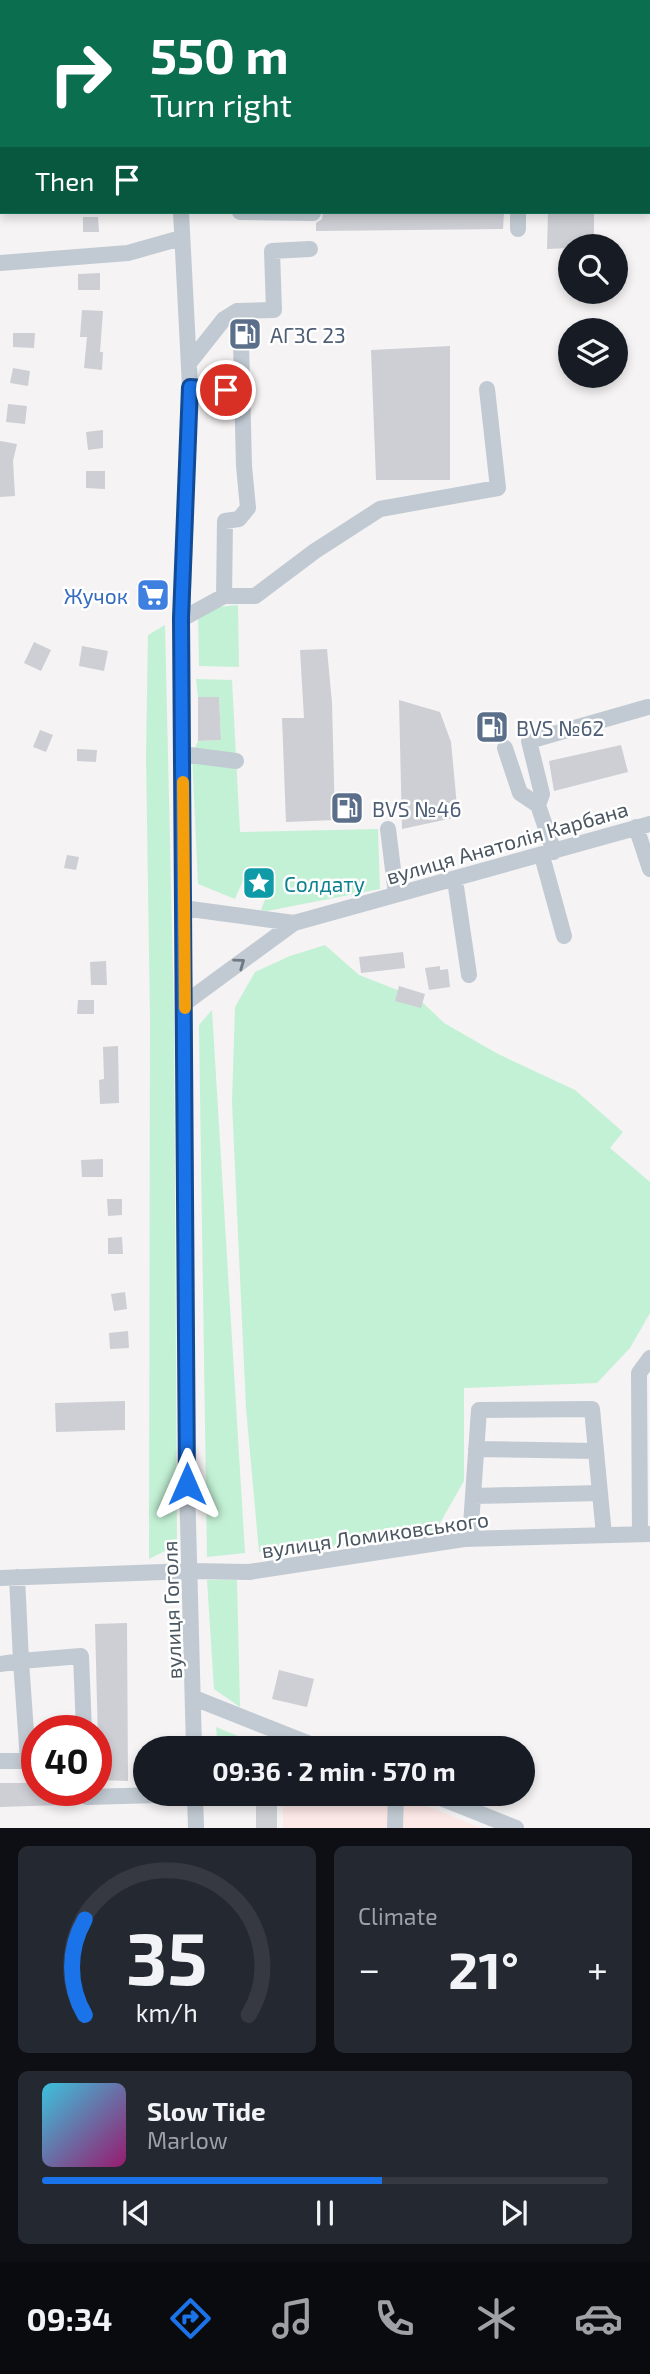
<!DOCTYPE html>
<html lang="en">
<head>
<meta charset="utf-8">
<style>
  body { margin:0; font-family:"Exo 2",sans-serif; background:#242831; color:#f1f3f6; height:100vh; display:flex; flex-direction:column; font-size:26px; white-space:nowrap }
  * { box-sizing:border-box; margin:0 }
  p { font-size:23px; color:#9ea1a6 }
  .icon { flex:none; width:38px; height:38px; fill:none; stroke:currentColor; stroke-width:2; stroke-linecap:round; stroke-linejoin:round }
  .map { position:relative; height:1828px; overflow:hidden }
  .details { display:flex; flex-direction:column; gap:18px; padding:18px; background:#0d0f14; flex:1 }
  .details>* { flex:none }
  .guide { position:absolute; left:0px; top:0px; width:651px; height:214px; box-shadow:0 4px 10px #0003; background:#0b6e4f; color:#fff; overflow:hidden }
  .buttons { position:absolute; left:558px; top:234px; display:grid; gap:14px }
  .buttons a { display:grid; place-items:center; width:70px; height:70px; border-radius:50%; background:#171b24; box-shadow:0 4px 10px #0003; font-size:35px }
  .speed { position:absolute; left:21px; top:1715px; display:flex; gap:14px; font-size:35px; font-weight:700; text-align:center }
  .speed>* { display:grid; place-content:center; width:91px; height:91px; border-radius:50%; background:#171b24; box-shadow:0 4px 10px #0003; line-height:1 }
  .speed .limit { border:10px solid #d22; background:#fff; color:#111 }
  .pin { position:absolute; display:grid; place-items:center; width:60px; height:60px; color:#fff; margin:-30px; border:4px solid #fff; border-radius:50%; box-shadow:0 2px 7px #0007 }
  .me { position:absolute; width:77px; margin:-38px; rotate:0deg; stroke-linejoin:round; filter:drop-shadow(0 0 5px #0008) }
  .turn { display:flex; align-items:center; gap:24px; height:147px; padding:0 35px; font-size:32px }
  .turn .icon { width:91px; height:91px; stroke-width:2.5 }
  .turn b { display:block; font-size:49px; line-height:60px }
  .then { display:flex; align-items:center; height:66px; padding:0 35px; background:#0003; gap:14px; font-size:26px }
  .big { font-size:52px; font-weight:700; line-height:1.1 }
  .details .tile { flex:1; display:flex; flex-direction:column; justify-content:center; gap:10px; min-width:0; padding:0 24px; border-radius:10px; background:#242831 }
  .details .dial { align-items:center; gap:0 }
  .dial svg { height:182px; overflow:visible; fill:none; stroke:#363941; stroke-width:7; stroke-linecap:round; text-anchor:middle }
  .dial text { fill:#f1f3f6; stroke:none }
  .song { display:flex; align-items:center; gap:21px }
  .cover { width:84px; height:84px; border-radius:10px; background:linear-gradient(135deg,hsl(190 70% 55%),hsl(320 70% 35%)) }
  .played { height:7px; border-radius:4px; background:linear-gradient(90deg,#1a73e8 60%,#363941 60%) }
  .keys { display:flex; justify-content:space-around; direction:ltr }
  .heat { display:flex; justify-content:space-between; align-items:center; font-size:38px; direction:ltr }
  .details .tiles { flex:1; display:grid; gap:18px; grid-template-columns:1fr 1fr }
  .tile:last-child { grid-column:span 2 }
  .trip { position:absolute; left:133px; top:1736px; width:402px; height:70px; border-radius:35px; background:#171b24; box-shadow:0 4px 10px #0003; font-weight:700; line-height:70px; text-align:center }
  .tabs { display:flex; height:112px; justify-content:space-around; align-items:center; background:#090b0e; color:#9ea1a6 }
  .tabs .icon { width:49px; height:49px }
  .tabs .active { color:#1a73e8 }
  .tabs b { font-size:32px; color:#f1f3f6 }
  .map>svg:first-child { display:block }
  .medical { fill:#fce8e6 }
  .green { fill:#c3f1d5 }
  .building { fill:#cdcfd5 }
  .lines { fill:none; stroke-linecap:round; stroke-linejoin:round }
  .minor { stroke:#c1cad2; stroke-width:16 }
  .oneway { stroke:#6e7983 }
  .route-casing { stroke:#114b97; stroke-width:18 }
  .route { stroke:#1a73e8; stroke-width:12 }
  .slow { stroke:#f59e0b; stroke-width:12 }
  .labels { text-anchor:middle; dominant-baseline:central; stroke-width:5; stroke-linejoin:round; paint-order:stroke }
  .service-label { font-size:21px; fill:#4e5e75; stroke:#fff; text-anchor:start }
  .shop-label { font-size:21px; fill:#366cbe; stroke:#fff; text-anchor:end }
  .street-label { font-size:21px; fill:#4a5661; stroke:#fff }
  .culture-label { font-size:21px; fill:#0d838f; stroke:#fff; text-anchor:start }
</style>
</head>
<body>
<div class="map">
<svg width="650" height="1828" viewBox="0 0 650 1828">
  <rect width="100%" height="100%" fill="#f5f3f3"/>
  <path class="medical" d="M283,1794H397L481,1828H283Z"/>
  <path class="green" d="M238,605L239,667L199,666L198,609Z
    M165,625L174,1017L177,1545L149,1559L150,1017L146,756L148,635Z
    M196,679L232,680L240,832L378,829L380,889L267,911L261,910L273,878L248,869L235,899L198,884L192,754L198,741L221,740L219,697H198Z
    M325,945L359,975L418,998L444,1023L498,1054L575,1090L623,1132L610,1148L650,1182V1313L630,1348L597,1383L464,1388V1481L436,1530L418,1539L259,1552L246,1408L232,1102L235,1007L255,972L290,956Z
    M212,1010L245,1553L207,1557L199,1025Z
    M207,1580H237L240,1707L214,1689Z
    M216,1727L250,1741V1748H218Z"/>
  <path class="building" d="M323,212H504L503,229L316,231V223L322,219Z
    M548,212H594V247L547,249Z
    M83,217H98L99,232H83Z
    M100,273V290H78V274Z
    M82,310L103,311L100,352H103L102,370L84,368L87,337H80Z
    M13,333H35L34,348L13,347Z
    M450,346V480H376L371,350Z
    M13,368L30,371L28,386L10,383Z
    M8,404L27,406L25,424L6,422Z
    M103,430V448L88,450L86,432Z
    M0,441L17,444L13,461L15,496L0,497Z
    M86,471H105V489L86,488Z
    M145,580H160L162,610L147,611Z
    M34,642L51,650L41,671L24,663Z
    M82,646L108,651L104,671L79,666Z
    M327,649L332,703L335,820L286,822L282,718H304L300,650Z
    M198,697H219L221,740L198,741Z
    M399,700L440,712L451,742L458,817L402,829Z
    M40,730L53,735L46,752L33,747Z
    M621,745L628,772L554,791L549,761Z
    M77,749L97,750L96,762L77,761Z
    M67,855L79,857L76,870L64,868Z
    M403,952L405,968L361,973L359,957Z
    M106,961L107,985H91L90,962Z
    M440,966V970L448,969L450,987L429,990L425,968Z
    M399,986L425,994L421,1008L395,1001Z
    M78,1000H94V1014H77Z
    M118,1046L119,1103L100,1104L99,1080L104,1079L103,1047Z
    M103,1159V1177H82L81,1160Z
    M107,1199H122V1215L108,1216Z
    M122,1237L123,1254H108V1238Z
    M125,1292L127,1309L114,1311L111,1294Z
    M128,1331L129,1348L110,1349L109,1333Z
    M125,1401V1430L56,1432L55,1403Z
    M127,1623L128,1781L99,1780L95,1624Z
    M279,1670L314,1679L307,1707L272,1699Z
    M0,1783H37V1790H61L62,1805L0,1807Z
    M256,1801H277V1828H256Z"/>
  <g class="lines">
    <path class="minor" d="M168,0V2
      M638,2V0
      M0,30L2,38
      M649,54H650
      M0,184L2,163
      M181,212L190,387L182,619L187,1484L194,1748
      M240,212L313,213
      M518,229V212
      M0,263L128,253L181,238
      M190,362L224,319L237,311L274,310L272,251L310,249
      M190,387L242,390
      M224,596H255L315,551L380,509L498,488L487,389
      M182,619L224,596L225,521L239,519L248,508L244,466L241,343
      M505,748L520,793L538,805L554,852
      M182,754L236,761
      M538,805L542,794L529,741L648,707
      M636,827L650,869
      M388,829L396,894
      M542,856L564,936
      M455,880L469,975
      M183,908L294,923
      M185,1003L294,923L650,824
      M476,1449L596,1451
      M473,1496L600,1493
      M640,1534L639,1373L650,1358
      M470,1539L479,1410L592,1409L604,1535
      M17,1577L21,1661L81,1656L84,1731
      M0,1578L190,1571L249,1572L464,1539L650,1534
      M0,1664L21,1661L28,1761H0
      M194,1698L320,1748
      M87,1790V1797L195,1794
      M195,1794L196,1828
      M431,1794L516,1828
      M395,1828L396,1794"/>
  </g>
  <defs><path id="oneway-chevron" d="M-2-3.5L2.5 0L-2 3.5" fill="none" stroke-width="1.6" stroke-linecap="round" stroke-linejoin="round" transform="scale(1.75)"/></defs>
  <use class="oneway" href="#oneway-chevron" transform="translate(240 963) rotate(-36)"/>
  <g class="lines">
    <defs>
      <path id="route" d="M187,1484L181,618L190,387L226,390"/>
    </defs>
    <use href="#route" class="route-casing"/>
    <use href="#route" class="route"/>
    <path class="slow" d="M183,782L185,1008"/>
  </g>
  <defs>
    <symbol id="fuel-square" viewBox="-11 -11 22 22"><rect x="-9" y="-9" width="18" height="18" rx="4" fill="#5c6f8a" stroke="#fff"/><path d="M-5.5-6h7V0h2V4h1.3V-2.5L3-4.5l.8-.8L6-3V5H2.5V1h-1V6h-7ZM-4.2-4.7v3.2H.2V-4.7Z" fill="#fff"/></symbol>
    <symbol id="supermarket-square" viewBox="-11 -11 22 22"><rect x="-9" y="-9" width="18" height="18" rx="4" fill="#3f7fe0" stroke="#fff"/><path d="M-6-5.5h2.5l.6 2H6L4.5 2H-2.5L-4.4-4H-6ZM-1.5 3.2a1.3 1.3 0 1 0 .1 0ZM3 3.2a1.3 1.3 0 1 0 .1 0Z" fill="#fff"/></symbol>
    <symbol id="sight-square" viewBox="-11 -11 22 22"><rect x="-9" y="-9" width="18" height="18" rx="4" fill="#0f9aa8" stroke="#fff"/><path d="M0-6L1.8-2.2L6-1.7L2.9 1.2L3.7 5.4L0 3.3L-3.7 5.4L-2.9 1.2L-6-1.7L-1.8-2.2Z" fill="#fff"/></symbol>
  </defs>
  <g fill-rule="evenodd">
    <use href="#fuel-square" x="226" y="315" width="38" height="38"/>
    <use href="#supermarket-square" x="134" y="576" width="38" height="38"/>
    <use href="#fuel-square" x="473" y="708" width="38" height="38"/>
    <use href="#fuel-square" x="328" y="789" width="38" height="38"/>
    <use href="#sight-square" x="240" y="864" width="38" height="38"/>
  </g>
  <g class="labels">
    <g class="service-label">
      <text x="270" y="334">АГЗС 23</text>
      <text x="516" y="727">BVS №62</text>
      <text x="372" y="808">BVS №46</text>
    </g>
    <g class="shop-label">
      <text x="128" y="595">Жучок</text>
    </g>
    <g class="street-label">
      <text transform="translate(507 842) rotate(-16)">вулиця Анатолія Карбана</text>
      <text transform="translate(375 1534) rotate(-8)">вулиця Ломиковського</text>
      <text transform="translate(171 1610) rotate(-92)">вулиця Гоголя</text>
    </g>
    <g class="culture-label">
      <text x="284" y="883">Солдату</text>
    </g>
  </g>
</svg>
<div class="buttons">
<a><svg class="icon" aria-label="search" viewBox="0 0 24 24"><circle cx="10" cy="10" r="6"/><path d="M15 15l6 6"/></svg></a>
<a><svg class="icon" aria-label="layers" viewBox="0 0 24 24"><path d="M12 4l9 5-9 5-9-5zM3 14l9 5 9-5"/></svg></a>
</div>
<div class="speed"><div class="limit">40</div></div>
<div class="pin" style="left:226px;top:390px;background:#d93025"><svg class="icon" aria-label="arrive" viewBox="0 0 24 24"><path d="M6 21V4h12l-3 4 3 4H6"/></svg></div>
<svg class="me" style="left:187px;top:1484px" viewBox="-20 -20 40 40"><path d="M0-17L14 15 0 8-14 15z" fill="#1a73e8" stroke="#fff" stroke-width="4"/></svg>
<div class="trip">09:36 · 2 min · 570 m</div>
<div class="guide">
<div class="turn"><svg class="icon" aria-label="right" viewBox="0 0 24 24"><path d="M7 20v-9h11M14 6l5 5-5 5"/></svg><div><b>550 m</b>Turn right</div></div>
<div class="then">Then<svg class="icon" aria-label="arrive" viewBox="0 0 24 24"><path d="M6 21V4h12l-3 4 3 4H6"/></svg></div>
</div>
</div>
<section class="details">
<div class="tiles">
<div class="tile dial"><svg viewBox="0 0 100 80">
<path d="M14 69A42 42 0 1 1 86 69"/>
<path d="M14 69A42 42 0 0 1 14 27" stroke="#1a73e8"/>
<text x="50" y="56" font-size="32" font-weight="700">35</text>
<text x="50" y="72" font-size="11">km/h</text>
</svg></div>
<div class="tile"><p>Climate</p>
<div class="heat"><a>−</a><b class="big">21°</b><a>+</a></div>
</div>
<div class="tile">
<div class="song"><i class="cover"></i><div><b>Slow Tide</b><p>Marlow</p></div></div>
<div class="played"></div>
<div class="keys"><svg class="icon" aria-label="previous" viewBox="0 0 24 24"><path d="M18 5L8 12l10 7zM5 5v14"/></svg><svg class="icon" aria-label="pause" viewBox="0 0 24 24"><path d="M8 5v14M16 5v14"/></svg><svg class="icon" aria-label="next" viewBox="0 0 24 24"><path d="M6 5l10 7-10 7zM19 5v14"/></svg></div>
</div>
</div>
</section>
<nav class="tabs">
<b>09:34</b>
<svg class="icon active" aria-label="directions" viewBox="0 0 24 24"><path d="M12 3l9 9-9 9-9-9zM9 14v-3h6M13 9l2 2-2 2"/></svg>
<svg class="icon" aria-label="music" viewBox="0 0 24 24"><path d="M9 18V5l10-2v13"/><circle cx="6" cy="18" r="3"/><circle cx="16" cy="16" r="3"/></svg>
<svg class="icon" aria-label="phone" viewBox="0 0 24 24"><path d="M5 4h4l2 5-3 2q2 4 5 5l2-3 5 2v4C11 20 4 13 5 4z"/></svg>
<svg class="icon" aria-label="climate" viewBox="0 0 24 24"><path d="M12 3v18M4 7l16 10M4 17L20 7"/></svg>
<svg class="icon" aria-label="car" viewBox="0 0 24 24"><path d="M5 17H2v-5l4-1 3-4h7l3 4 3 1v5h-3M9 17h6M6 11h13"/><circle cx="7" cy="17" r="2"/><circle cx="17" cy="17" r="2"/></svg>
</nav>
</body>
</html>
